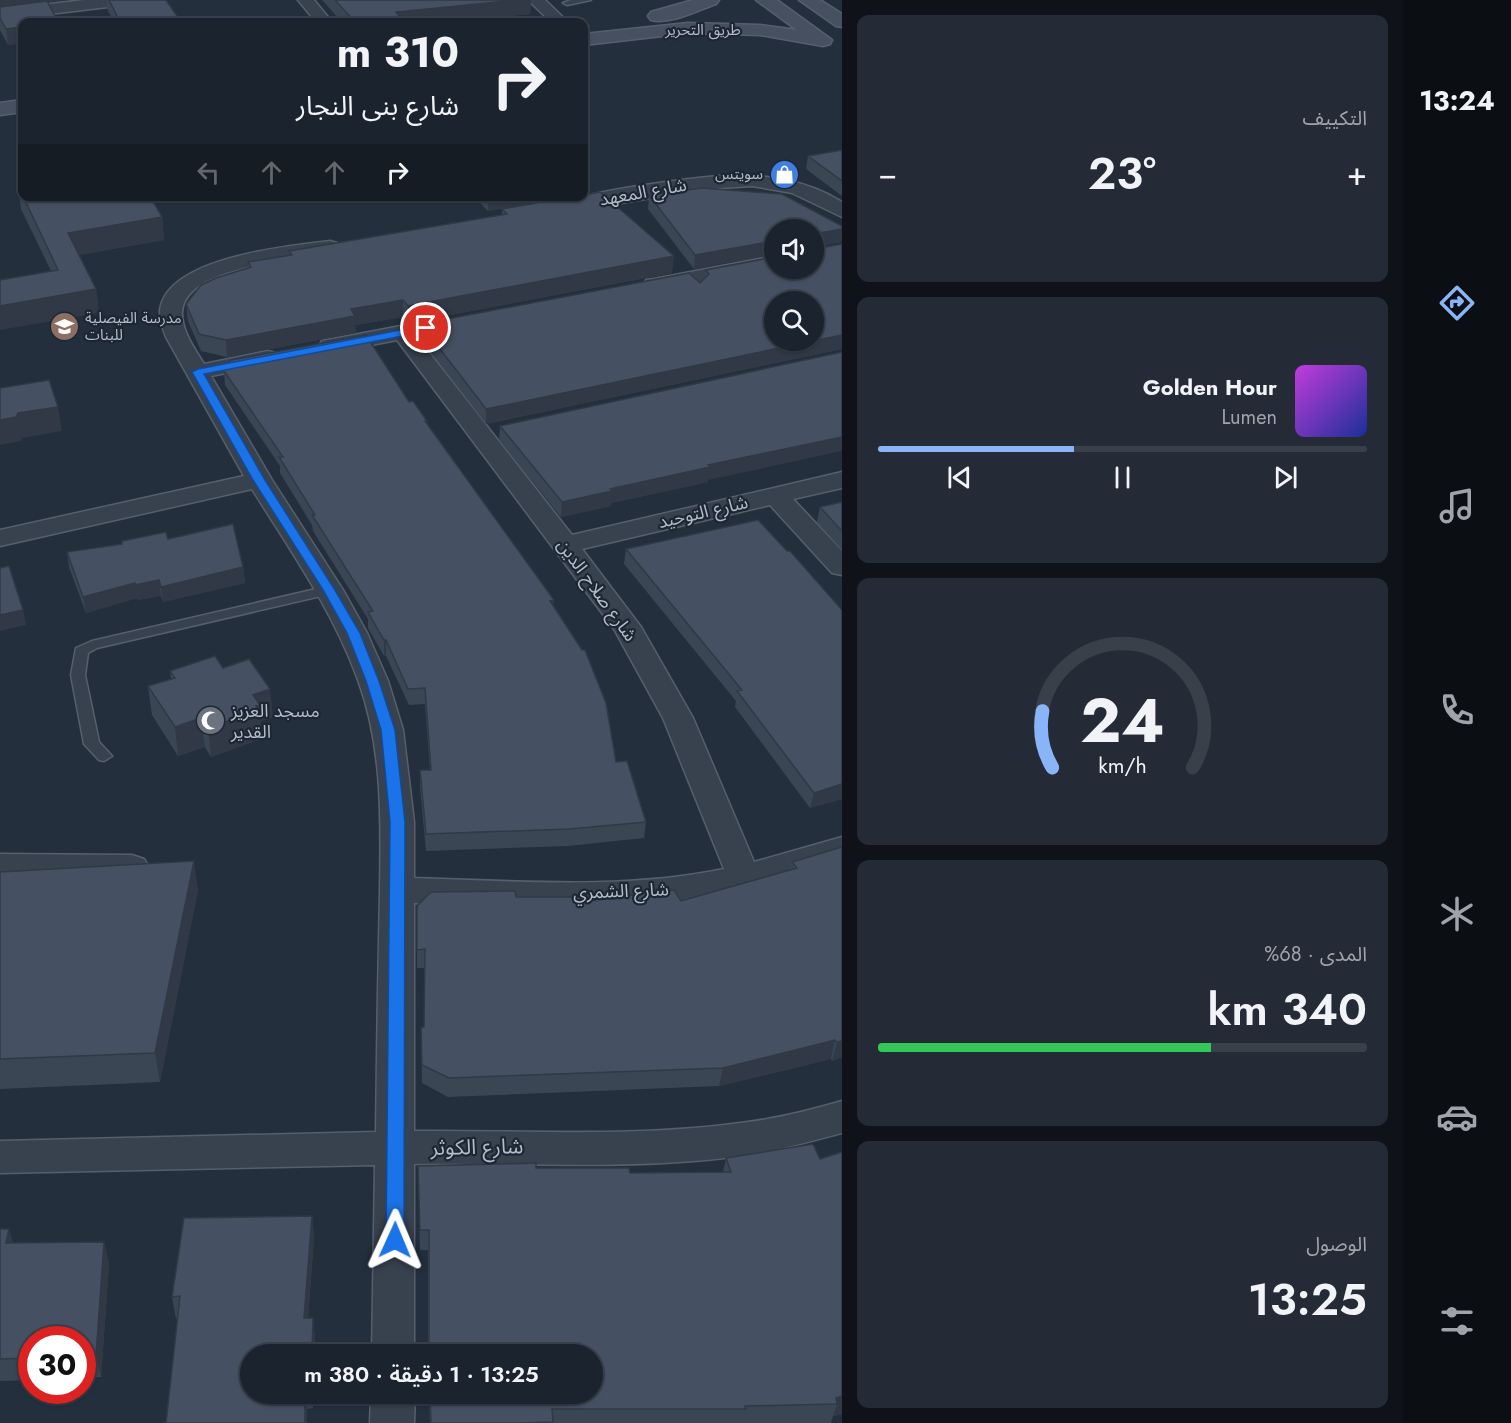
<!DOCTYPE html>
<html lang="ar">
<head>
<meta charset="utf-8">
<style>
  body { margin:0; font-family:Jost,"Noto Sans Arabic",sans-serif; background:#242b36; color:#f1f3f6; direction:rtl; height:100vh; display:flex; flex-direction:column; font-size:22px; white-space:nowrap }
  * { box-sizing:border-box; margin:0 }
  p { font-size:20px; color:#a0a4aa }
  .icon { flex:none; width:33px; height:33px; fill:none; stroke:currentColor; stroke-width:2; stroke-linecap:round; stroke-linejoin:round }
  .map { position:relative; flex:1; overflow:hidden; direction:ltr }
  .side { display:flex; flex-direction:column; gap:15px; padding:15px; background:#0f1319; width:561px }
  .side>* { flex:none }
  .guide { position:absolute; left:18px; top:18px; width:570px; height:183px; border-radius:12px; box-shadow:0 2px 4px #0004,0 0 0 2px #39404a; direction:rtl; background:#1b232e; color:#f1f3f6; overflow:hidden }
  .buttons { position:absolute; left:764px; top:219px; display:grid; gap:12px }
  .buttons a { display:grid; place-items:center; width:60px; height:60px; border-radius:50%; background:#1b232e; box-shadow:0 2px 4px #0004,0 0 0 2px #39404a; font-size:30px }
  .speed { position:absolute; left:18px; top:1326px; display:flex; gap:12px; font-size:30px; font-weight:700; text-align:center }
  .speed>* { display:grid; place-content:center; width:78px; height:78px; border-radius:50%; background:#1b232e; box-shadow:0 2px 4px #0004,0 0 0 2px #39404a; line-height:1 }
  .speed .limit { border:9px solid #d22; background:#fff; color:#111 }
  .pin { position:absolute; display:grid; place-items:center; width:51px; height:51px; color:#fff; margin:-26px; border:3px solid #fff; border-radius:50%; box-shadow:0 2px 6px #0007 }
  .me { position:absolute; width:66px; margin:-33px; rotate:1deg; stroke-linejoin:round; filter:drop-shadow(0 0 4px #0008) }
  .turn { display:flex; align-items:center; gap:21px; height:126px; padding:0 30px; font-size:27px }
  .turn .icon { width:78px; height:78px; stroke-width:2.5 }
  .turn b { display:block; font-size:42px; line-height:51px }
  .lanes { display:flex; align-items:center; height:57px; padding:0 30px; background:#0003; justify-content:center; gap:30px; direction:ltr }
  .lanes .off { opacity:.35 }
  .big { font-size:45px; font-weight:600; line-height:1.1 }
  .side .tile { flex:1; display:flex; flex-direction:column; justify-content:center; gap:9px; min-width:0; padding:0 21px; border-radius:12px; background:#242b36 }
  .side .dial { align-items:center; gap:0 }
  .dial svg { height:156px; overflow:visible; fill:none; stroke:#39404a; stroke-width:7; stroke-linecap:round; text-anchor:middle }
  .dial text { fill:#f1f3f6; stroke:none }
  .song { display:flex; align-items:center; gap:18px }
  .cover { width:72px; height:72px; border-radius:9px; background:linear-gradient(135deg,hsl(290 70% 55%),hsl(230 70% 35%)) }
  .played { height:6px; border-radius:3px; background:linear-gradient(90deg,#8ab4f8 40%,#39404a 40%) }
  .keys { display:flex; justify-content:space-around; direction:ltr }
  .heat { display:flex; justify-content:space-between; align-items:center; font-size:33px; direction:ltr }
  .charge { height:9px; border-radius:4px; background:linear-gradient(90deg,#34c759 68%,#39404a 0) }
  .trip { position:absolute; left:240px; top:1344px; width:363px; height:60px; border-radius:30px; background:#1b232e; box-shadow:0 2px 4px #0004,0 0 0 2px #39404a; font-weight:600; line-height:60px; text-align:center; direction:rtl }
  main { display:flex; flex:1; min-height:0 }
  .dock { display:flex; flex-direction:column; width:108px; justify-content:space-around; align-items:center; background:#0b0e12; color:#a0a4aa }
  .dock .icon { width:42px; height:42px }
  .dock .current { color:#8ab4f8 }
  .dock b { font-size:27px; color:#f1f3f6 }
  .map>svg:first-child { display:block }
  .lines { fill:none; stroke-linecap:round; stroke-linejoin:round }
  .lane-casing { stroke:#565f6c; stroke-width:3 }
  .street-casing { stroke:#565f6c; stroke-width:3 }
  .secondary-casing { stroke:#565f6c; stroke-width:3 }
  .lane { fill:#38414e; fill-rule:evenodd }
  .street { fill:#38414e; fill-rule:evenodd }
  .secondary { fill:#465061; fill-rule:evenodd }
  .wall { fill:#3b4654 }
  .shaded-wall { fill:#303945 }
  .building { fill:#455162; stroke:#303945; stroke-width:1.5; fill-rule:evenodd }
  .route { fill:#1a73e8; stroke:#114b97; stroke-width:1.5 }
  .labels { text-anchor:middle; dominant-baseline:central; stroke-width:4.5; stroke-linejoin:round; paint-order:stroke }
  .far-street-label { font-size:15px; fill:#b4bcc9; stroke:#1d2633 }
  .far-poi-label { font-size:15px; fill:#b4bcc9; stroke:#1d2633; text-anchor:end }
  .street-label { font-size:18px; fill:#b4bcc9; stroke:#1d2633 }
  .poi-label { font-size:18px; fill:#b4bcc9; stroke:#1d2633; text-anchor:start }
  .near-street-label { font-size:21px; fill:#b4bcc9; stroke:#1d2633 }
</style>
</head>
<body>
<main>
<nav class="dock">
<b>13:24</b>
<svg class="icon current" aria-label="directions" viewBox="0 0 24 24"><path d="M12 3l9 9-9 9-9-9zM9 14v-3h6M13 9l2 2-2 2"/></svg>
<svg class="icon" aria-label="music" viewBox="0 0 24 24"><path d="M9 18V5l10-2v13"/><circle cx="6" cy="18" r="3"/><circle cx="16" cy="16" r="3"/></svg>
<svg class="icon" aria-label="phone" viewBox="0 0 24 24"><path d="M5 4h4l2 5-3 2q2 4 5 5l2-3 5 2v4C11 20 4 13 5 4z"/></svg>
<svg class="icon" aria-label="climate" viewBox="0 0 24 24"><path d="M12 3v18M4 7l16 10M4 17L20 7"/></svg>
<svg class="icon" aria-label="car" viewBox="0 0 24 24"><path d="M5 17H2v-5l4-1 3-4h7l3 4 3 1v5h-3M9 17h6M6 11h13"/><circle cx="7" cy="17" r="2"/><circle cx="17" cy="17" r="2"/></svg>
<svg class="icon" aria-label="filters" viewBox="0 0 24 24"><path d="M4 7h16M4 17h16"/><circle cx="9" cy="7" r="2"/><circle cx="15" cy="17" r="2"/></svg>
</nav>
<section class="side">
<div class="tile"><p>التكييف</p>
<div class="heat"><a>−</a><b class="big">23°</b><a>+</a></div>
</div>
<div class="tile">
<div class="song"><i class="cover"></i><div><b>Golden Hour</b><p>Lumen</p></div></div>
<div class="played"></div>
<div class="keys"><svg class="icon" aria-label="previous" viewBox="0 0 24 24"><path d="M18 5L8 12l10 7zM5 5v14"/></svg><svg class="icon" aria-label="pause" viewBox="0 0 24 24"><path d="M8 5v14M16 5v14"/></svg><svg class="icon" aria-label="next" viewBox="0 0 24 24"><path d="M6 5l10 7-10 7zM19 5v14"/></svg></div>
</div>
<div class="tile dial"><svg viewBox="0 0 100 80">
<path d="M14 69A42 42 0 1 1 86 69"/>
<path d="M14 69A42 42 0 0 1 9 40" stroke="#8ab4f8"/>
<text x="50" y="56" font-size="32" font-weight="700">24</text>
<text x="50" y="72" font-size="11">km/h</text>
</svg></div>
<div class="tile"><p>المدى · 68%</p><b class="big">340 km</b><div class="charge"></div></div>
<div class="tile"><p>الوصول</p><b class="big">13:25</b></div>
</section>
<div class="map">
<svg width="842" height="1423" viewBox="0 0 842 1423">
  <rect width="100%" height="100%" fill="#242f3e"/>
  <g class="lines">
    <defs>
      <path id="lane" d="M571,0H591L567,5L563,3Z
        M329,586L334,587L336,590L334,593L97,648L88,653L85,675L99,742L112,756L104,761L99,760L84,744L71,675L76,648L92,641Z"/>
      <path id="street" d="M84,0H132L124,5L0,20V10Z
        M298,0H314L332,22H316Z
        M528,0H545L568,22H551Z
        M729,175C769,175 807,180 842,202V217L792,193L752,186L705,189L566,212L559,210L556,206L559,202C614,188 672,180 729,175Z
        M330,241L337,243L340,247L337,251C304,260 183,264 182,313C182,332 195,349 204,364L268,351L276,353L280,358L276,363L211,376L272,480L343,590L367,633L388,681L403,730L414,822V878C517,881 622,890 724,869L663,718L614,629L397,340L330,353L322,351L319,346L322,341L422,322L430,324L433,329L430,334L417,337L572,535L842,472V488L793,499L842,551V575L832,573L770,505L582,549L641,627L693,718L754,862L842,837V861C793,875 743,892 692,899C600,913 506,905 414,903V1131C525,1130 638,1138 748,1122C780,1118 811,1110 842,1101V1133C811,1141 780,1150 748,1155C638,1171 525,1162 414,1164V1354H372L375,1165L0,1173V1141L376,1132C377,1052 378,971 380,891C381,821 383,748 358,680C333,611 291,551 252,489L0,546V530L244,476L166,337C163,329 159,319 160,310C167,257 289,246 330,241Z
        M774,256V268L654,291L646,290L643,285L646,280L654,279Z
        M0,854L132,855L144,859L149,867L144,875L132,879L0,878Z
        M371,1394H415L414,1423H370Z"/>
      <path id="secondary" d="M693,0H719L716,4C698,10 670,25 651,20L648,16L651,12Z
        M756,0H777L832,40L830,44L823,46L760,35L688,33L584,45V34L688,23L760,25L797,30Z
        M799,0H820L842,14V27L836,26Z
        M22,100V112L0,115V103Z"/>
    </defs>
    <use href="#lane" class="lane-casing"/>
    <use href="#street" class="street-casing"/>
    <use href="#secondary" class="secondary-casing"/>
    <use href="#lane" class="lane"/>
    <use href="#street" class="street"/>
    <use href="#secondary" class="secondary"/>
  </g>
  <path class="wall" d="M0,0H65L47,2L58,22H22V43L8,45L0,30Z
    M106,0H166L181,22H114L107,9Z
    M322,0H531L530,14L443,22H342Z
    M842,150V196L806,169L808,156Z
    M18,187L162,217L164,240L78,255L96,289L99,313L51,271L21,209Z
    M649,195L842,242L814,247V249L842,244V349L486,424L421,339V324L700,283L705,277L706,270L813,268L774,230V254L694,269L648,209Z
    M473,196H572L488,211Z
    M502,209L672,273L408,323L403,317L355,325L356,333L227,357L201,351L188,321L186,304L248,268V262L290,255L289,251L502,215Z
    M224,371L409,402L427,424L554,607L616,762L646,822L644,838L568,846L426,851L420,787V770H430L425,704L409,705L386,656H384L368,628V619L313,531L312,525L280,473V466L225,385Z
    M500,426L708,480V482L611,503V506L561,517L499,440Z
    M842,502V550L817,522L820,507Z
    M168,539L243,567L245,583L163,602L161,596L138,600L137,598L86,613L69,567L67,552Z
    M626,549L842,799L810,808L735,707L736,701L624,564Z
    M223,668L273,717L261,721V739L211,757L205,747L178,756L152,715L148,686L171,679L170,671Z
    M842,847V1057L832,1061L831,1059L719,1086L448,1097L422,1083L421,1028L424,1027L425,968H417V906L516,897L587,901H681L791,869L792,862Z
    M0,872L198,890L160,1082L0,1089Z
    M842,1152V1414L833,1416L831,1423H430L429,1394H592V1354H428V1250H420L418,1166L536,1168L630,1173L723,1172L726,1158L820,1159Z
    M312,1216L314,1238L308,1318H313L315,1340L314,1354H250V1394H313V1408L307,1409V1423H166L178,1319H176L172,1297L184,1218Z
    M0,1229H9L13,1243L104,1242L109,1264L101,1377L82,1378V1340H32V1380L0,1381Z"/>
  <path class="shaded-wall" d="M0,0H65L0,8Z
    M517,0H531L530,14L443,22H355L396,12Z
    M22,27V43L8,45L6,29Z
    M584,163H585L584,191Z
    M488,196H572L488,211Z
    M162,217L164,240L71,256L68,233Z
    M842,229V242L813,247V234Z
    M774,241V254L694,269L695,255Z
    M674,256L672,273L408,323V306Z
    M96,289L99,313L0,330V306Z
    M403,300V317L355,325L356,333L227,357L226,340L351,309Z
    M842,335V349L486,424V409Z
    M58,407L62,431L22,438L21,441L0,445V420L18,413Z
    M842,437V451L708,480V482L611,503V506L561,517L562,502L610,489L708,465Z
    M243,567L245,583L163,602L161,587Z
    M159,580L161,596L138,600L135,585Z
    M135,583L137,598L86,613L83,597Z
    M554,600L553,616L550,601Z
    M23,610L26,625L0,631V615Z
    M384,640H386V656H384Z
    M270,689L273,717L261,721V739L211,757L208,728L253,695Z
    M201,718L205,747L178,756L175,727Z
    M842,784V799L810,808L814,793Z
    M194,861L198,890L160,1082L155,1053Z
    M835,1040L831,1059L719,1086L723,1068Z
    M842,1041V1057L832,1061L837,1042Z
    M312,1216L314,1238L306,1341L304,1318Z
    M9,1229L15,1251L6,1243Z
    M104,1242L109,1264L101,1377L96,1356Z
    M313,1318L315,1340L314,1354H312Z
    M305,1394L307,1409V1423H305Z
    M311,1394H313V1408Z
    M842,1396V1414L833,1416L837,1404L836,1398Z"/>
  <path class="building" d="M109,0H166L181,22H120Z
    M335,0H517L396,12L400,17L355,22Z
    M47,1L58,22H22V27L6,29L0,18V7Z
    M842,150V181L808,156Z
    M22,186V196L18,187Z
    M702,188L782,194L842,226V229L813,234L814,249L842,244V335L486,409L421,324L689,273L700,283L709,274L706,270L774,257V268H813V230H774V241L695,255L649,195ZM774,302H813V340H774Z
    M600,192L674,256L408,306L403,300L351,309L355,316L226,340L199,334L186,304L201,285L216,278L251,267L248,262L292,255L289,251L507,214L502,209L574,196H584V195Z
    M23,196H150L162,217L68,233L96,289L0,306V280L58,270Z
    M366,335L409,402L413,401L427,421H425L554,600L550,601L582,650H585L606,703L616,762L627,761L646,822L569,829L426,834L420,770H431L425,688L408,689L386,640H384L368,612L373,611L312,515H315L279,457H283L224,371L231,360Z
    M842,352V437L708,465L710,467L610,489L612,491L562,502L500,426Z
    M49,380L58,407L18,413L16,417L0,420V388Z
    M842,502V531L820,507Z
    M758,520L787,551H790L842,610V784L814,793L737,691L742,690L626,549Z
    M233,524L243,567L161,587L159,580L135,585V583L83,597L67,552L122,544V541L166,532L168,539Z
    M9,566L23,610L0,615V568Z
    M215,656L223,668L249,659L270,689L253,695L260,705L256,706L259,710L208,728L201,718L175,727L148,686L175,678L170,671Z
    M842,847V1041L837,1042L835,1040L723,1068L449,1078L422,1065L421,1028L424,1027L425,949L417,950V906L431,892L515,891L516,897H586L587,901L674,890L681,901L797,868L792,862Z
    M194,861L155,1053L0,1059V872Z
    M813,1144L820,1159L842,1152V1396L836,1398L837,1404L745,1406L746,1409H552L553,1422L518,1423H431L430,1394H592V1354H429V1230H420L418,1166L536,1163V1168H629L630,1173L731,1172L726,1158Z
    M312,1216L304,1318H313L312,1354H250V1394H305V1423H166L180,1296L172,1297L184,1218Z
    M0,1229H9L6,1243L104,1242L96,1356H82V1340H32V1358L0,1359Z"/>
  <path class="route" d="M426,325L431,328L429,331L204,374L265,480L335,590L360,633L379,681L395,730L405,822L404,1240L402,1245L395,1248L389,1245L386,1240L390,822L381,730L366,681L347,633L323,590L253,480L192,372L198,369Z"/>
  <defs>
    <symbol id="shop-disc" viewBox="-11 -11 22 22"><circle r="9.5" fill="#3f7fe0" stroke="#1d2633"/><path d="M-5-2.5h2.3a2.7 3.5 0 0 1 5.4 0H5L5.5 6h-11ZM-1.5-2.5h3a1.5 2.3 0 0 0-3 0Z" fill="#fff"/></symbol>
    <symbol id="school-disc" viewBox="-11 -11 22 22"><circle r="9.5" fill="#8d6e63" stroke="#1d2633"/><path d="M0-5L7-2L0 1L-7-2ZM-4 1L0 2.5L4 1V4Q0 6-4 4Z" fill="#fff"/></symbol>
    <symbol id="mosque-disc" viewBox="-11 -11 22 22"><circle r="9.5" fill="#6b7280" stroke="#1d2633"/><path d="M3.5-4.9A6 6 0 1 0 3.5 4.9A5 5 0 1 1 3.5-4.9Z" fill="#fff"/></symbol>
  </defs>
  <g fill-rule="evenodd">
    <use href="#shop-disc" x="768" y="158" width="33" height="33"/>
    <use href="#school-disc" x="48" y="310" width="33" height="33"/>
    <use href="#mosque-disc" x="194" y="704" width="33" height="33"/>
  </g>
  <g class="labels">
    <g class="far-street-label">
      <text x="703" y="30">طريق التحرير</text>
    </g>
    <g class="far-poi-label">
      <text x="763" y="174">سويتس</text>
      <text x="85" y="318" text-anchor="start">مدرسة الفيصلية<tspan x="85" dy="17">للبنات</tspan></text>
    </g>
    <g class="street-label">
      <text transform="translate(643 192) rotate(-10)">شارع المعهد</text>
      <text transform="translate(703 512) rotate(-13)">شارع التوحيد</text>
      <text transform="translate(597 590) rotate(54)">شارع صلاح الدين</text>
      <text transform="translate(621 891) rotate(-2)">شارع الشمري</text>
    </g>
    <g class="poi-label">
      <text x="231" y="711">مسجد العزيز<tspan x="231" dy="21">القدير</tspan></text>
    </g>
    <g class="near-street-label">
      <text transform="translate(477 1147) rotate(-1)">شارع الكوثر</text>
    </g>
  </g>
</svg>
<div class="buttons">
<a><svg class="icon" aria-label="sound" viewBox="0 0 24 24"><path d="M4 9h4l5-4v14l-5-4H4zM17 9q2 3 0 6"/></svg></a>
<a><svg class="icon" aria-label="search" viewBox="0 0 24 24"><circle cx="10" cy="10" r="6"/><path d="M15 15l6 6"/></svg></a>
</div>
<div class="speed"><div class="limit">30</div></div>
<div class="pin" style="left:426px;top:328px;background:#d93025"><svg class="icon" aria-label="arrive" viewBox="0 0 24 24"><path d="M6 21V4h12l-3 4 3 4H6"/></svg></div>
<svg class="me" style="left:395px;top:1240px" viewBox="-20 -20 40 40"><path d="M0-17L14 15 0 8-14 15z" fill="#1a73e8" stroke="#fff" stroke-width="4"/></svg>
<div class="trip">13:25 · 1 دقيقة · 380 m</div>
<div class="guide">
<div class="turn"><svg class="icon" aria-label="right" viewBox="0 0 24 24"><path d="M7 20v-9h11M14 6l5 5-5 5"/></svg><div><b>310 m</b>شارع بنى النجار</div></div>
<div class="lanes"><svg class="icon off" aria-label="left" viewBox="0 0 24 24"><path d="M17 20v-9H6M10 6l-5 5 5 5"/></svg><svg class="icon off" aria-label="ahead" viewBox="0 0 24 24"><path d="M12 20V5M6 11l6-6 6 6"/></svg><svg class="icon off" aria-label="ahead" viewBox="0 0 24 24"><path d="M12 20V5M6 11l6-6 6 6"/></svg><svg class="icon" aria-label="right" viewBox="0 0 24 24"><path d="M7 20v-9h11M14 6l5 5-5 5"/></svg></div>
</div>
</div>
</main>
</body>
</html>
